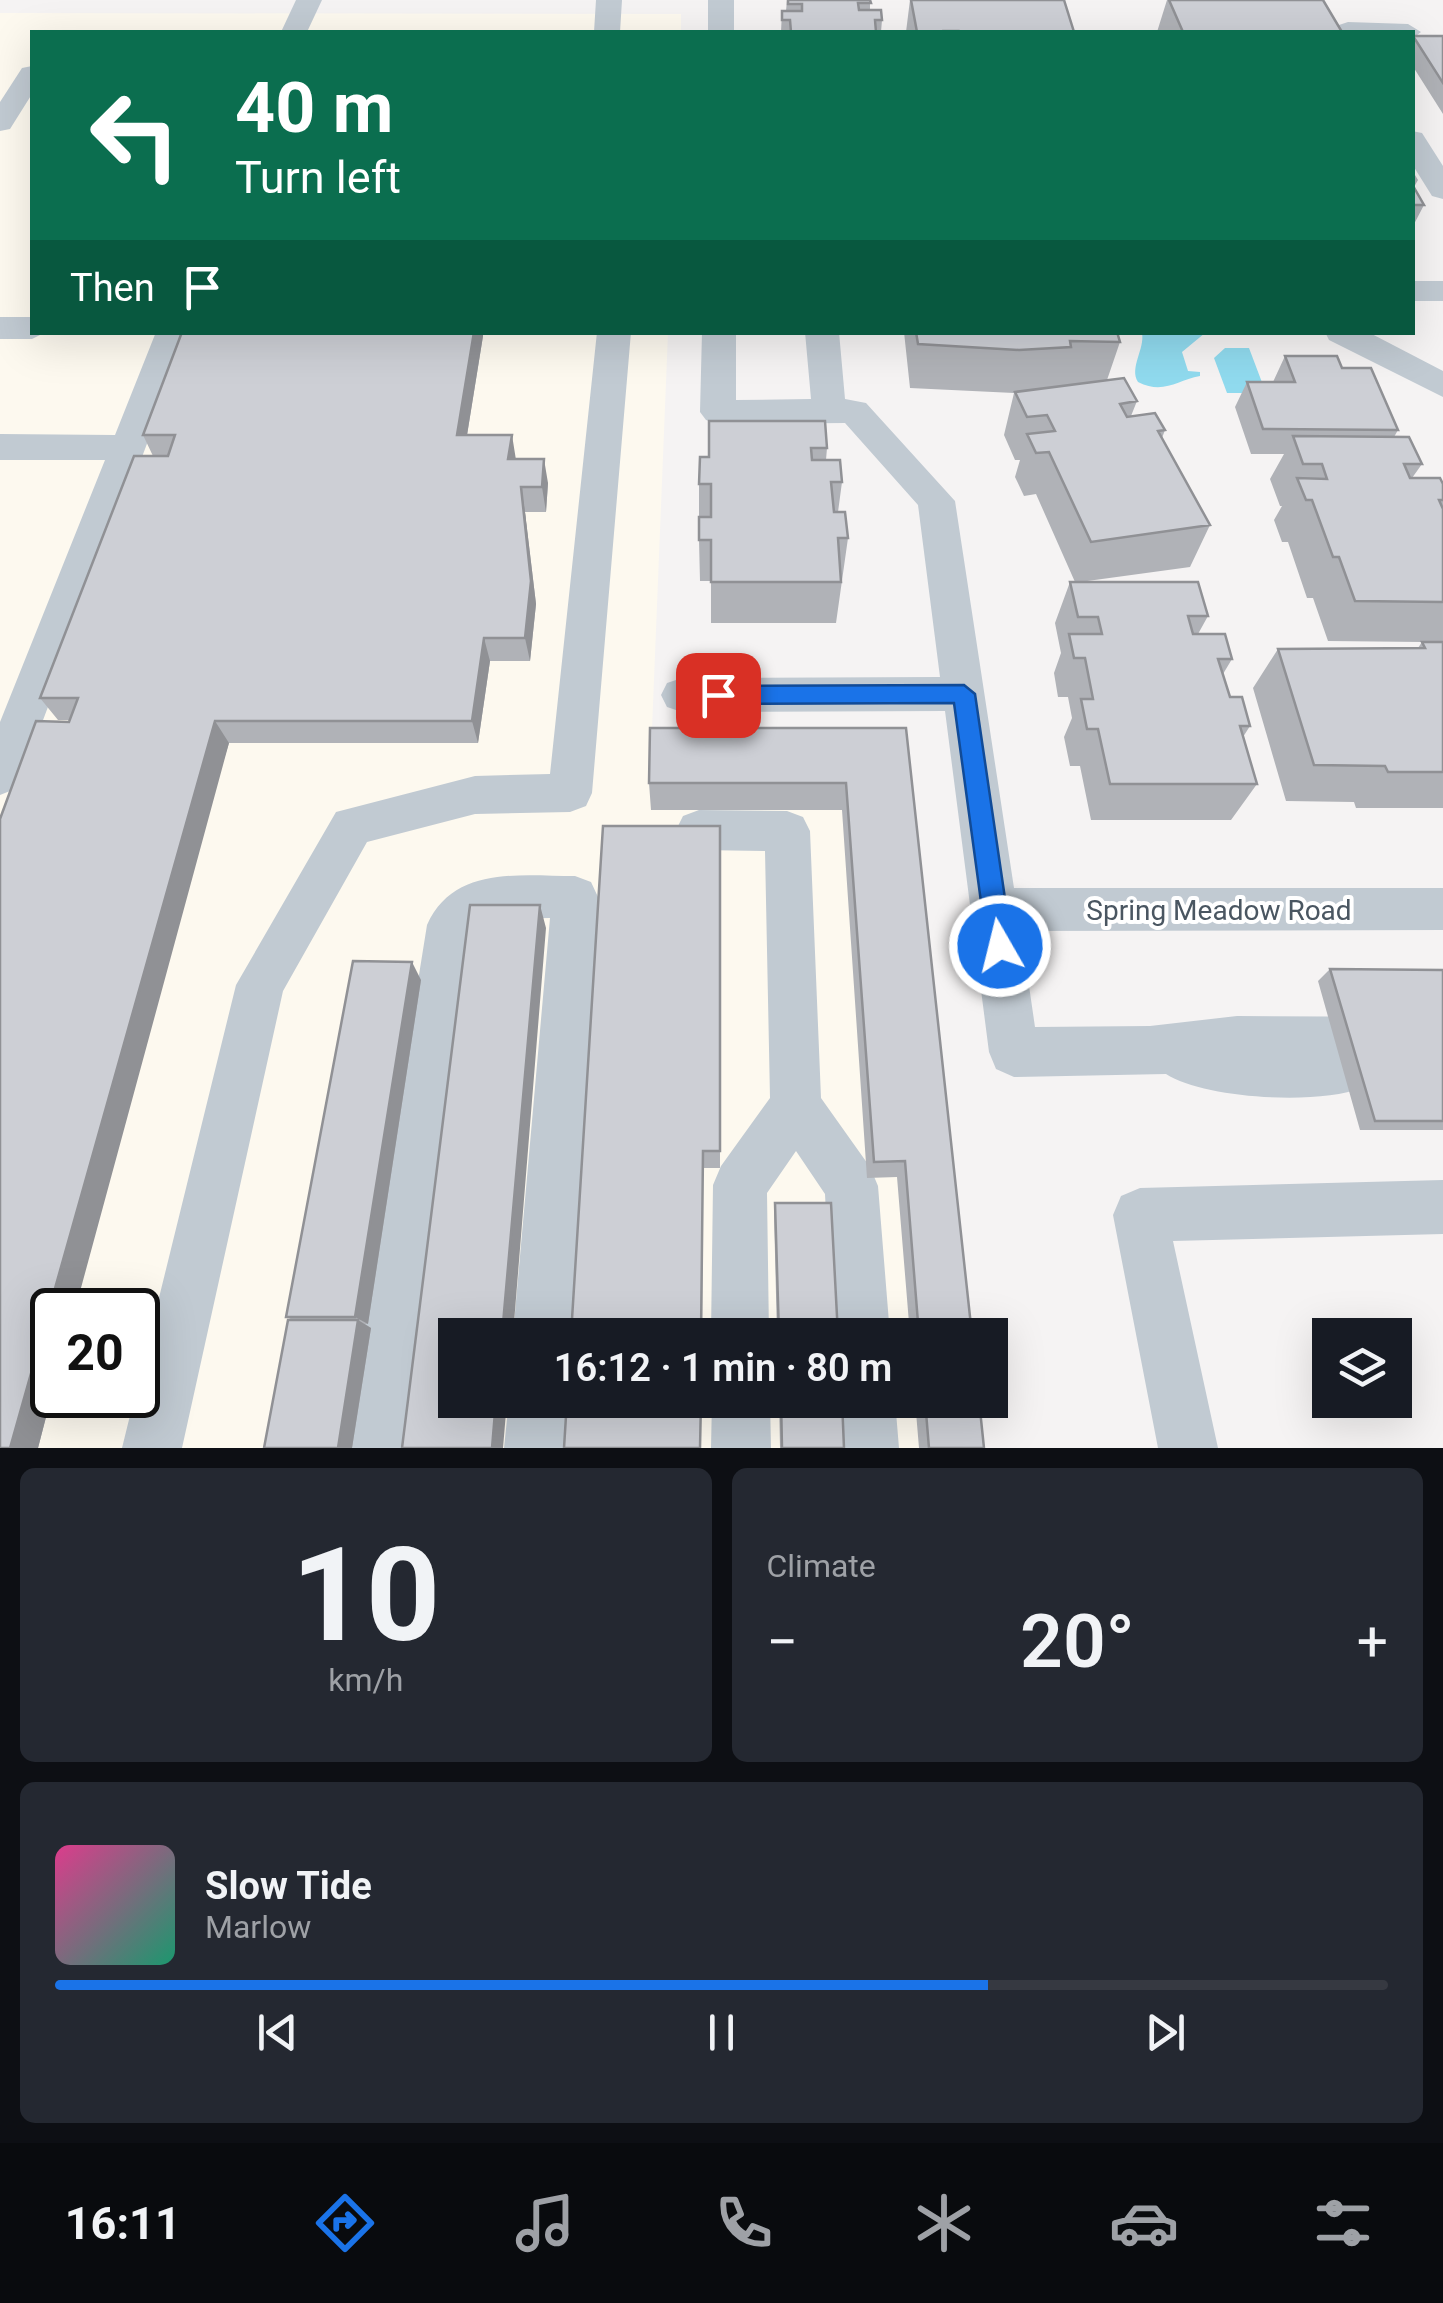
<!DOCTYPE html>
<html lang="en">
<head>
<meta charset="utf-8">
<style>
  body { margin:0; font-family:Roboto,sans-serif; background:#242831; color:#f1f3f6; height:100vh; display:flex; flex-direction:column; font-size:38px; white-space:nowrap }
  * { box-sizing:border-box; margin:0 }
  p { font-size:32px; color:#9ea1a6 }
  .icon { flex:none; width:55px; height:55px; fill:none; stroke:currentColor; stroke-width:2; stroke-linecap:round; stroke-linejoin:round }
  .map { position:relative; height:1448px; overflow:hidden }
  .panel { display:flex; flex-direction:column; gap:20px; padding:20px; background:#0d0f14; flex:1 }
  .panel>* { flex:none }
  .banner { position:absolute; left:30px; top:30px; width:1385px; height:305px; border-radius:0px; box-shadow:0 10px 40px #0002; background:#0b6e4f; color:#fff; overflow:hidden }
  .tools { position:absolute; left:1312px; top:1318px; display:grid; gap:20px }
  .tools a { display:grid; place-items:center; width:100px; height:100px; border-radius:0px; background:#171b24; box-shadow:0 10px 40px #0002; font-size:50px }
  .speed { position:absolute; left:30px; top:1288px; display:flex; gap:20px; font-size:50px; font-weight:700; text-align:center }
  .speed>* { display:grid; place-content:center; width:130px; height:130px; border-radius:50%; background:#171b24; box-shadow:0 10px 40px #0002; line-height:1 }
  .speed .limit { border:5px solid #111; border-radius:15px; background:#fff; color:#111 }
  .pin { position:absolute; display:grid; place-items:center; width:85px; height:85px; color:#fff; margin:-42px; border-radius:20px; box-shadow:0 5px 15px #0006 }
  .me { position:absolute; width:110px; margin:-55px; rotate:352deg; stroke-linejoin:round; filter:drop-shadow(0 0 8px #0008) }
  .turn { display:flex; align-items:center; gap:35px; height:210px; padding:0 40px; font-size:45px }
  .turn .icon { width:130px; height:130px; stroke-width:2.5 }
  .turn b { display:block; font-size:70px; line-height:85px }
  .then { display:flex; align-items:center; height:95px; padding:0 40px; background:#0003; gap:20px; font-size:38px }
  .big { font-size:75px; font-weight:600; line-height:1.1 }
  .panel .tile { flex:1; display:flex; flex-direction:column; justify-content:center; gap:15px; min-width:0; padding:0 35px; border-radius:15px; background:#242831 }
  .panel .dial { align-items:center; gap:0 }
  .dial b { font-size:130px; line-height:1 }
  .song { display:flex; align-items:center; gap:30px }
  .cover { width:120px; height:120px; border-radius:15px; background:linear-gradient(135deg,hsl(330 70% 55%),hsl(160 70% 35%)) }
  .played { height:10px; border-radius:5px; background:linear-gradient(90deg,#1a73e8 70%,#363941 70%) }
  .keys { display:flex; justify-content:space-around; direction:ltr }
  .heat { display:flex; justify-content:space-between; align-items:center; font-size:55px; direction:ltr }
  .panel .tiles { flex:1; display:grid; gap:20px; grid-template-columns:1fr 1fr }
  .tile:last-child { grid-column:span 2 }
  .trip { position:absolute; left:438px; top:1318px; width:570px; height:100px; border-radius:0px; background:#171b24; box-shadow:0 10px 40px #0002; font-weight:600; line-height:100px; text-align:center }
  .menu { display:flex; height:160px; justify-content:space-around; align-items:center; background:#090b0e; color:#9ea1a6 }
  .menu .icon { width:70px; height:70px }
  .menu .active { color:#1a73e8 }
  .menu b { font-size:45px; color:#f1f3f6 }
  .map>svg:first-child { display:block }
  .commercial { fill:#fdf9ef; fill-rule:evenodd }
  .water { fill:#90daee }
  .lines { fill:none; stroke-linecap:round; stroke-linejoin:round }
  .minor { fill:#c1cad2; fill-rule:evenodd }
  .wall { fill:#b0b2b7 }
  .shaded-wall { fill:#909195 }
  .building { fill:#cdcfd5; stroke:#909195; stroke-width:2.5 }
  .route { fill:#1a73e8; stroke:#114b97; stroke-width:2.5 }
  .labels { text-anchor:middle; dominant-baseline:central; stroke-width:8; stroke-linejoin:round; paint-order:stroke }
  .street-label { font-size:28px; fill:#4a5661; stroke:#fff }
</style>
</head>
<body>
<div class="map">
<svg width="1443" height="1448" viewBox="0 0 1443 1448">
  <rect width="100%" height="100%" fill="#f5f3f3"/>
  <path class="commercial" d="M0,13L681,14V32H32V332L668,333L651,754L902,755L960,1335H455V1400H966L971,1448H0ZM52,1310H138V1395H52Z"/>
  <path class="water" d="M1142,333H1205L1182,352L1188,371L1200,372V376C1177,380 1164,395 1138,382C1129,368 1145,349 1142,333Z
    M1225,348H1249L1266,393H1227L1214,358Z"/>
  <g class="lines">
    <path class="minor" d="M296,0H322L307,32H281Z
      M596,0H622L620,32H594Z
      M708,0H734V32H708Z
      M1348,22L1408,24L1421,32L1412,39V32H1337L1339,25Z
      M32,66V94L10,129L0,131V102L22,68Z
      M1412,131L1422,133L1443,166V199L1432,196L1412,164Z
      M1412,281H1443V301H1412Z
      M0,317H32V332H46L32,339H0Z
      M156,332H189L22,776L15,789L0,795V722L105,460H0V434L115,435Z
      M597,332H631L592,793L586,806L570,812L475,814L367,842L283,991L182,1448H122L236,985L336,812L475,776L550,774Z
      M702,332H736V400L811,399L805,332H839L845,399L866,403L955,501L1014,888H1443V930L1021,931L1035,1027L1150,1026L1237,1016L1443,1017V1065H1366L1368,1070L1361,1088C1319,1105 1204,1099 1166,1074L1014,1077L996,1069L989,1052L945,711L682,712L667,707L661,695L667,683L682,678L940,677L918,505L845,423L718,424L706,420L700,412Z
      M1325,332H1368L1443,371V397L1329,340Z
      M699,810L787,811L803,817L810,831L821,1098L870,1167L878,1186L890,1335H832L825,1194L796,1151L767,1193L769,1335H711L713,1185L721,1166L770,1098L765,851L699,850L683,844L676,830L683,816Z
      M575,876L591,882L598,897L571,1335H513L550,918L492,919L473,936L403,1448H343L427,925C454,865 520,876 575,876Z
      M1443,1180V1234L1173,1241L1218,1448H1158L1113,1215L1121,1196L1140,1188Z
      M509,1400H567L564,1448H504Z
      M712,1400H770L771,1448H711Z
      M837,1400H895L899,1448H839Z"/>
  </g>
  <path class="wall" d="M787,0H870V10L882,20L881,32H781L782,11H786Z
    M910,0H1064L1074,32H906Z
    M1167,0H1323L1342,32H1157Z
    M1413,36H1443V114L1412,65Z
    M1412,170L1418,180L1414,187L1424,205L1412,228Z
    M182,332H483V336L467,435L516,459L548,483L546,512H525L536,604L530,661H490L478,743H229L52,1310V1394L38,1448H0L70,720H58L40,698L153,456L143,435Z
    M904,332H1117L1120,342L1107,380L1137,401L1131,416L1165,430L1162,438L1210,525L1190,567L1080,582L1208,616L1198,634L1232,659L1223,674L1230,697L1250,726L1243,737L1257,784L1231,820H1091L1080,766H1070L1064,737L1072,718L1068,697H1058L1054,673L1061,653L1055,623L1070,582H1075L1036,494L1024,496L1015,477L1020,460H1015L1004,435L1014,393L910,388Z
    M1285,356L1342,368L1398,430L1394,437L1422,464L1412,478L1443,484V808H1356L1354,802L1286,801L1253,688L1278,649L1418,648L1422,642L1328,641L1313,598H1307L1288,542H1282L1274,520L1282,506H1280L1270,479L1284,454H1251L1235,407L1247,382H1273Z
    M825,421L827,448L826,460L842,482L838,512L848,538L836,623H711V581H700L699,540V484L709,457Z
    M906,728L972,1335H910L897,1177L867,1178L842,810H651L649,783Z
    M603,826H720V1168H704Z
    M1330,969L1443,970V1130H1360L1318,981Z
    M421,980L368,1324H365L371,1328L352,1448H264L293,1320L286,1317Z
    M775,1203L838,1335H777L774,1214Z
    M779,1400H842L844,1448H780Z
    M915,1400H979L984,1448H919Z"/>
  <path class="shaded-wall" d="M474,332H483V336L463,460L457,435Z
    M512,435L516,460L508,459Z
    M544,459L548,483L546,512L542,487Z
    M521,487L525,512L536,604L530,661L525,638Z
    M484,638L490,661L478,743L472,721Z
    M215,721L229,743L75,1310H52V1394L38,1448H10Z
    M540,905L546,928L513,1335H502Z
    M412,962L421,980L368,1324L355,1317Z
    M703,1151L702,1335H701Z
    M358,1320L371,1328L352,1448H338Z
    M496,1400H507L503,1448H492Z"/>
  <path class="building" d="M788,0H870L871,3H858L859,10H881L882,20H875L876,32H791L790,20H782V11H802V4H788Z
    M911,0H1064L1074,32H960L959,31H945L946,32H917Z
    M1169,0H1323L1342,32H1183Z
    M1413,36H1443V83Z
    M1412,184L1424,205H1412Z
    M182,332H474L457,435H512L508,459H544L542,487H521L531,581L525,638H484L472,721H215L10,1448H0V819L36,721L69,722L78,698H40L134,456H168L175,435H143Z
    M916,332H1117L1120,342L1070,341L1071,347L1019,350L918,344Z
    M1285,356H1337L1342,368H1371L1398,430L1263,429L1247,382H1295Z
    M1124,378L1137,401L1120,404L1127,417L1155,413L1165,430L1158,431L1210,525L1091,542L1049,452L1036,453L1027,434L1055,431L1047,415L1027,417L1015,392Z
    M709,421H825L827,448H811L812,460H840L842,482H831L834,512H845L848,538H838L841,582H711V540H699V517H711V484H699L700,457H709Z
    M1293,436L1409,437L1422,464H1404L1410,478H1440L1443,484V500H1439L1443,509V602L1355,601L1339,557H1333L1312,500H1306L1297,478L1327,479L1322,464H1303Z
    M1070,582H1198L1208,616H1188L1193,634H1225L1232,659H1218L1230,697H1242L1250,726H1240L1257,784H1110L1098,729H1087L1081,699H1093L1085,658H1074L1069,634H1102L1098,617H1078Z
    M1422,642H1443V772H1388L1385,766L1314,765L1278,649L1425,648Z
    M650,728H906L972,1335H919L905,1161L874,1162L846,783H649Z
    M603,826H720V1151H703L701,1335H571Z
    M470,905H540L502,1335H455V1400H496L492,1448H402Z
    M353,961L412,962L355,1317H286Z
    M1330,969L1443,970V1121H1375Z
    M775,1203H831L838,1335H779Z
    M288,1320H358L338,1448H264Z
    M567,1400H701L700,1448H564Z
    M781,1400H842L844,1448H782Z
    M925,1400H979L984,1448H929Z"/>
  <path class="route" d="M964,685L975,694L1012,946L1009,954L1000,957L990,954L987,946L954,703L718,704L706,695L718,686Z"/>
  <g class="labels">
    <g class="street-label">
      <text x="1219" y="910">Spring Meadow Road</text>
    </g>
  </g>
</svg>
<div class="tools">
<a><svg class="icon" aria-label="layers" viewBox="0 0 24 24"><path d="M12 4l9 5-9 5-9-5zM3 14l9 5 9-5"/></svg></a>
</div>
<div class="speed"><div class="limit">20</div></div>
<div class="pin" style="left:718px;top:695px;background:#d93025"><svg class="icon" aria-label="arrive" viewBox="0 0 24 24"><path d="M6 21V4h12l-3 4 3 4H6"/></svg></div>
<svg class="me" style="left:1000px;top:946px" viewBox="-20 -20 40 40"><circle r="17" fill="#1a73e8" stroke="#fff" stroke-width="3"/><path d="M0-11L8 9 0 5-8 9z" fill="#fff"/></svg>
<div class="trip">16:12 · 1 min · 80 m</div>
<div class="banner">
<div class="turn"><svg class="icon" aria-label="left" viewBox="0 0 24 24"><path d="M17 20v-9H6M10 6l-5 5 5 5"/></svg><div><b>40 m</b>Turn left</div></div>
<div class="then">Then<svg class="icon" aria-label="arrive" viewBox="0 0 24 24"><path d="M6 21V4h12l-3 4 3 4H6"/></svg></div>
</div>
</div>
<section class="panel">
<div class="tiles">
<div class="tile dial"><b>10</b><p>km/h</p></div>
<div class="tile"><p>Climate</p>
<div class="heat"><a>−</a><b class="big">20°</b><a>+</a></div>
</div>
<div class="tile">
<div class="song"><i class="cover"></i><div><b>Slow Tide</b><p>Marlow</p></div></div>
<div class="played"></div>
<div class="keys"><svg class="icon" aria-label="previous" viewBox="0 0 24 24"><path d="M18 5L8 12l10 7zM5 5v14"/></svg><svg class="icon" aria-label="pause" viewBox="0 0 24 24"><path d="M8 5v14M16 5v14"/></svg><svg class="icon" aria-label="next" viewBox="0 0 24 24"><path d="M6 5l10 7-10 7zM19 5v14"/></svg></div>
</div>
</div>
</section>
<nav class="menu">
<b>16:11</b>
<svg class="icon active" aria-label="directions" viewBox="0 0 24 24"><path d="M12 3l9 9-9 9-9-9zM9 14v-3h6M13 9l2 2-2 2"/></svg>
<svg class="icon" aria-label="music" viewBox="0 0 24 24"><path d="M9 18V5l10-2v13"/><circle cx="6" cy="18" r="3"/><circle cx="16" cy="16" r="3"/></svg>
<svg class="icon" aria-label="phone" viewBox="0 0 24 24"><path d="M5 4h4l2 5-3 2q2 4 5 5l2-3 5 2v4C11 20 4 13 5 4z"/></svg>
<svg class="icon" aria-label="climate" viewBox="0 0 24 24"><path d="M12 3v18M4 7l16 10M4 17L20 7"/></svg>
<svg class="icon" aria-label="car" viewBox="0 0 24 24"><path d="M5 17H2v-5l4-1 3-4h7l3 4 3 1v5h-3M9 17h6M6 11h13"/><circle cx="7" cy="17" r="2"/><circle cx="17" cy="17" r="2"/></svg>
<svg class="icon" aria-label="filters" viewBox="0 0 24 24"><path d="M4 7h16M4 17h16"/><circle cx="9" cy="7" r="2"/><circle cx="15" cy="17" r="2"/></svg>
</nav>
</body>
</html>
